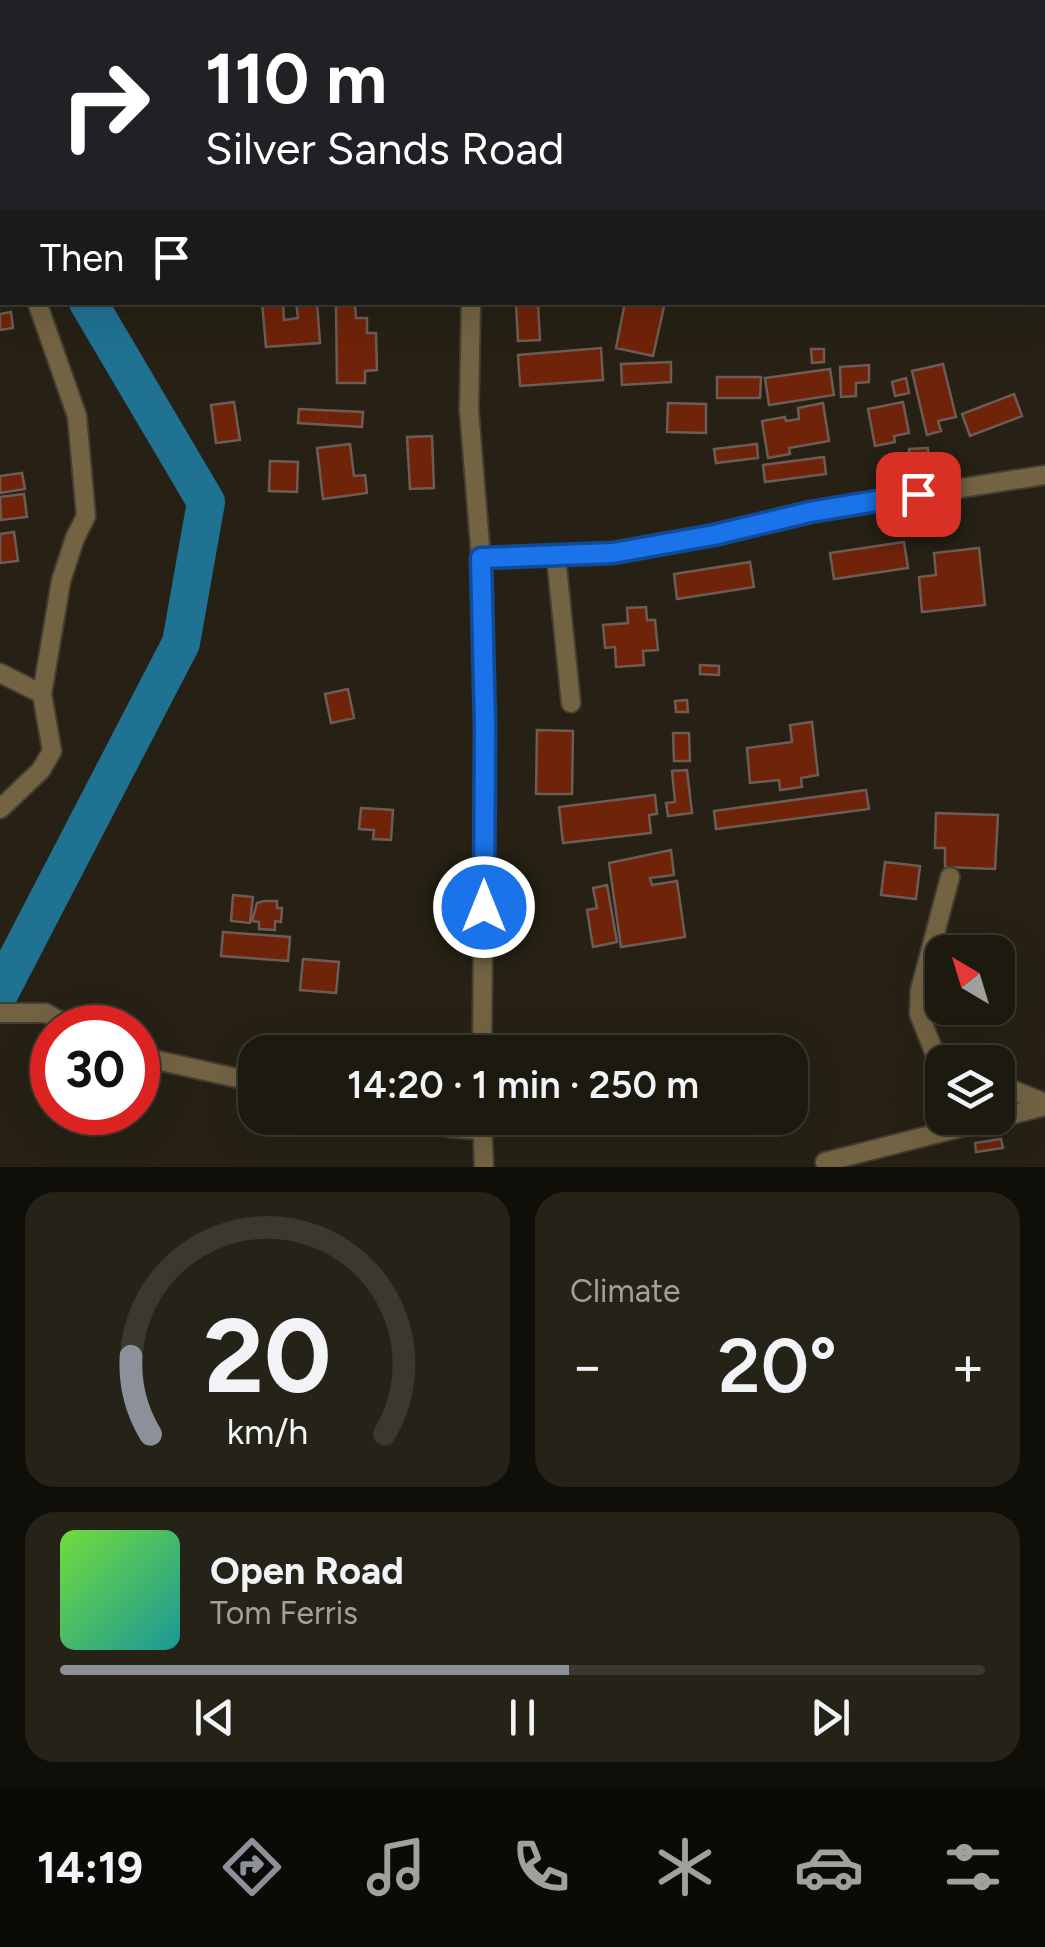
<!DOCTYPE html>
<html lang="en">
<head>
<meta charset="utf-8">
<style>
  body { margin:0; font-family:Figtree,sans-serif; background:#252218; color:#f1f3f6; height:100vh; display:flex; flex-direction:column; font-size:38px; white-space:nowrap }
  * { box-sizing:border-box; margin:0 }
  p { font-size:32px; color:#a0a09e }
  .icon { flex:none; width:55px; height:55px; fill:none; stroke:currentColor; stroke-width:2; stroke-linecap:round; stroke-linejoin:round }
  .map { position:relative; height:1167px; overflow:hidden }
  .side { display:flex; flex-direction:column; gap:25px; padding:25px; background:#0f0e08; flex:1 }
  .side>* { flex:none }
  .guide { position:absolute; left:0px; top:0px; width:1045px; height:305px; box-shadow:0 10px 40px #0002,0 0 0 2px #3a382f; background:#202124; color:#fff; overflow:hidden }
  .needle { width:65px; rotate:322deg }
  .fabs { position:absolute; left:925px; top:935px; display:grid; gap:20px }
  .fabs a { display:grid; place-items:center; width:90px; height:90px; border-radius:20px; background:#1c190f; box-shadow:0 10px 40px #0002,0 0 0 2px #3a382f; font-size:50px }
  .speed { position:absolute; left:30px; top:1005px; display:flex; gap:20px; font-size:50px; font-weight:700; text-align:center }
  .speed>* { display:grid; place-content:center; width:130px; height:130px; border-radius:50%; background:#1c190f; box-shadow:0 10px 40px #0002,0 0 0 2px #3a382f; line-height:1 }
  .speed .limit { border:15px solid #d22; background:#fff; color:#111 }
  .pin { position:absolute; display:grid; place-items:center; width:85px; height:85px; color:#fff; margin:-42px; border-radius:20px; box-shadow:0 5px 15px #0006 }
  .me { position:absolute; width:110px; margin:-55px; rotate:0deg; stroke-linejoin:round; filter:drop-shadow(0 0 8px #0008) }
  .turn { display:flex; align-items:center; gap:35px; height:210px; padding:0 40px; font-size:45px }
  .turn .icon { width:130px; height:130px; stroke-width:2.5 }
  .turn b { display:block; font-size:70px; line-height:85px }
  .then { display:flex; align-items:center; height:95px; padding:0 40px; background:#0003; gap:20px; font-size:38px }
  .big { font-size:75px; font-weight:600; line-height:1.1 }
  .side .tile { flex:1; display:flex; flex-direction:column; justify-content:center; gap:15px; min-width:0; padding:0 35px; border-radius:30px; background:#252218 }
  .side .dial { align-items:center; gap:0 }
  .dial svg { height:260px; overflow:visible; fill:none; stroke:#3a382f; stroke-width:7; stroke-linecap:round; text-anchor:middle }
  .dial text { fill:#f1f3f6; stroke:none }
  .song { display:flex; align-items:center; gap:30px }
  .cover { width:120px; height:120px; border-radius:15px; background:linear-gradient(135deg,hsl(100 70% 55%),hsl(180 70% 35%)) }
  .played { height:10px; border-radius:5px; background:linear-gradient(90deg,#8c9099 55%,#3a382f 55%) }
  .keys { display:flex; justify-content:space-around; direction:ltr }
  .heat { display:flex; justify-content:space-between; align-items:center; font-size:55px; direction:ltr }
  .side .tiles { flex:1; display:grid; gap:25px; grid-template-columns:1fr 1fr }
  .tile:last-child { grid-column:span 2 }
  .trip { position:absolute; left:238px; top:1035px; width:570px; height:100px; border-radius:30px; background:#1c190f; box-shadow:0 10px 40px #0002,0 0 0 2px #3a382f; font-weight:600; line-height:100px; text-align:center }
  .tab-bar { display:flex; height:160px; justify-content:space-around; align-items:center; background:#0b0a06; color:#a0a09e }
  .tab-bar .icon { width:70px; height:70px }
  .tab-bar .selected { color:#8c9099 }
  .tab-bar b { font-size:45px; color:#f1f3f6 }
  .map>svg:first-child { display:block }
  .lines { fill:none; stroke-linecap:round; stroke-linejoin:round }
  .river { stroke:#207292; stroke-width:38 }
  .building { fill:#6f2308; stroke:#6d5c56; stroke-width:2.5 }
  .minor-casing { stroke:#433e32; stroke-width:22 }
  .minor { stroke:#746343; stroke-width:18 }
  .route-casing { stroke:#114b97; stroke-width:25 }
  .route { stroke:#1a73e8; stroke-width:18 }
</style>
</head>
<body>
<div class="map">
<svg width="1045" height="1167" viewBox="0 0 1045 1167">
  <rect width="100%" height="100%" fill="#262114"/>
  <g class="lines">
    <path class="river" d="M68,2L69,0
      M0,992L181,643L206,502L88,302"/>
  </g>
  <path class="building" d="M610,0H650V2H610Z
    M262,302H283L284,320L298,318L296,302H317L320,343L266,347Z
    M625,302H665L653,356L616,348Z
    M538,304L540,340L518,341L516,305Z
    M336,306H355L356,318H367V333H376L377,370L365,371V383H337Z
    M11,312L13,328L0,330V314Z
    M601,348L603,380L520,386L518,355Z
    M811,349H824V362L812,363Z
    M671,362V382L622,385L621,364Z
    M943,364L956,417L938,421L941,431L927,435L912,371Z
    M869,365V382L856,383V396L841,397L840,367Z
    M830,369L834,395L769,405L765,378Z
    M717,377H761L760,398H717Z
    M906,378L909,393L895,396L892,382Z
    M1014,394L1022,416L970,436L962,414Z
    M234,402L240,440L216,443L211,405Z
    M903,402L909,433L894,436L895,442L875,446L868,409Z
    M668,403L706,404V433L667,432Z
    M823,403L829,441L789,448L790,454L768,458L762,421L785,417L786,421L799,419L798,408Z
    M299,409L363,412L362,427L298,423Z
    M432,436L434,488L410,489L407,437Z
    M350,444L354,476L365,475L367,493L323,499L317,448Z
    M757,444L758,458L716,463L714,449Z
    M928,448L929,460L921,461L922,470L910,471L909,449Z
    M824,457L826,474L765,482L763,465Z
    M270,461L298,462L297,492L269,491Z
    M22,473L25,489L0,493V476Z
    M24,494L27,517L1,520L0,497Z
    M14,532L18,561L0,563V534Z
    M904,542L908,568L834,579L830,553Z
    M979,548L985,605L922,612L919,577L936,575L934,553Z
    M750,562L754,587L677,599L674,574Z
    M646,607L647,620H655L658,650L643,651L644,665L616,667L615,647L605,648L603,625L628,623L627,608Z
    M700,665L719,666V675L700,674Z
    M348,689L354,718L331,723L325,694Z
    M687,700L688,712H676L675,701Z
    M812,722L818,775L801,778L802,787L780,790L779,780L750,783L747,748L792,742L790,725Z
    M537,730L573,731L572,794H536Z
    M673,733H689L690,761H674Z
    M687,770L692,813L668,816L666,803L675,802L672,771Z
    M866,790L869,809L716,829L714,811Z
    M655,795L657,814L649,815L651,833L563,843L559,807Z
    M361,808L393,810L391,840L373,839L374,830L359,829Z
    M936,813L998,815L995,869L945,867V848H935Z
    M671,850L674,875L650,878L652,885L677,881L685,937L621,947L609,863Z
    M885,862L920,866L916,899L881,895Z
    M607,885L617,942L593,947L587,910L597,908L593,888Z
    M233,895L253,897L250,923L231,921Z
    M264,901H277V908H282L281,922L275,921V930L259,929V922L252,921L257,903Z
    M223,932L290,937L288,961L221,956Z
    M303,959L339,962L336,993L300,990Z
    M1001,1139L1003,1148L976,1152L975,1143Z"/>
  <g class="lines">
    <defs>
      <path id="minor" d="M1020,0L1021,2
        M29,2L31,0
        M145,2L147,0
        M521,2V0
        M1042,54L1045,60
        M0,74L2,50
        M1042,102H1045
        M0,227L2,234
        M471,302L469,410L481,558L485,726L482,1052
        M556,557L571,703
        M481,558L613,553L714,535L809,512L1045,475
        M0,673L42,694
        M0,809L41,770L52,751L42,694L61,581L75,538L86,516L77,416L37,302
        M950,877L920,990L919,1014L935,1054L952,1062
        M0,1013H46L72,1028
        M138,1056L255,1082
        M998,1084L1045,1103
        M414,1118L452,1128L482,1130
        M482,1118L484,1167
        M825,1162L1045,1106"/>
    </defs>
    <use href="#minor" class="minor-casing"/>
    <use href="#minor" class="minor"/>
  </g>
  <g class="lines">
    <defs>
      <path id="route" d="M484,907L485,726L481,558L613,553L714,535L810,512L918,494"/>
    </defs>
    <use href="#route" class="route-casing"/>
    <use href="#route" class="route"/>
  </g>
</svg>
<div class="fabs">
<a><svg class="needle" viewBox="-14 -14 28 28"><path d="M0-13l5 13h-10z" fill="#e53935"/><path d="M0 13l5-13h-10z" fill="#a0a09e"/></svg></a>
<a><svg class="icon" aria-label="layers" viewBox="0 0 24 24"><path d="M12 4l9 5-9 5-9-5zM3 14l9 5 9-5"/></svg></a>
</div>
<div class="speed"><div class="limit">30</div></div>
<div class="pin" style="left:918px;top:494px;background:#d93025"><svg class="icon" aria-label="arrive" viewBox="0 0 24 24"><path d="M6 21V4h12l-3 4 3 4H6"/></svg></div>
<svg class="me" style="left:484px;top:907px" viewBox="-20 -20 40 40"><circle r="17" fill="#1a73e8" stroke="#fff" stroke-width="3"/><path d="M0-11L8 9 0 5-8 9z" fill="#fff"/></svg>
<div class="trip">14:20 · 1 min · 250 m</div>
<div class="guide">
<div class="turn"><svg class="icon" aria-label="right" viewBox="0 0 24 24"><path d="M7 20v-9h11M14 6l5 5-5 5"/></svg><div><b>110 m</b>Silver Sands Road</div></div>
<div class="then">Then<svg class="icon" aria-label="arrive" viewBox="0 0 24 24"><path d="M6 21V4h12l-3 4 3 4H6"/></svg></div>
</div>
</div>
<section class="side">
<div class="tiles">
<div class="tile dial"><svg viewBox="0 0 100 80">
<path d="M14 69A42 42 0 1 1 86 69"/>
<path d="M14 69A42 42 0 0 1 8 45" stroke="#8c9099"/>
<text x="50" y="56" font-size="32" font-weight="700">20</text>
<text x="50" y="72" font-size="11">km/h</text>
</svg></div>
<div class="tile"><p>Climate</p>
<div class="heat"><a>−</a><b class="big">20°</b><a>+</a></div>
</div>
<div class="tile">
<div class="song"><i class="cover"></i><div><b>Open Road</b><p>Tom Ferris</p></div></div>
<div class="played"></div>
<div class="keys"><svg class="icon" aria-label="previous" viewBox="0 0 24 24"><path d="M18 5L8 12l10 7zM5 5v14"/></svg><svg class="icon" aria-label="pause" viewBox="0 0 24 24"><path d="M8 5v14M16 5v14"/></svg><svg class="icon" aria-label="next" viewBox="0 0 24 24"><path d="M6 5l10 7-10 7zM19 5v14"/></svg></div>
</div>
</div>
</section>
<nav class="tab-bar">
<b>14:19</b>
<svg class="icon selected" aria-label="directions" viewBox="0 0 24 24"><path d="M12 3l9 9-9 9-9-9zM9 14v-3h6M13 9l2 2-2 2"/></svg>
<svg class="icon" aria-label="music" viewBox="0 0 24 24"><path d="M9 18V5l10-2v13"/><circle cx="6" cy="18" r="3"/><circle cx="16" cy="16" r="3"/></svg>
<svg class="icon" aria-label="phone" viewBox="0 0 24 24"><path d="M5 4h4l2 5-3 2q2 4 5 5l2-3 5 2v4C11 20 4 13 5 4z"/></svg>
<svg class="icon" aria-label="climate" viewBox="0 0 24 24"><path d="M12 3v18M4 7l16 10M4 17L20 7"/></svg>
<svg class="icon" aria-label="car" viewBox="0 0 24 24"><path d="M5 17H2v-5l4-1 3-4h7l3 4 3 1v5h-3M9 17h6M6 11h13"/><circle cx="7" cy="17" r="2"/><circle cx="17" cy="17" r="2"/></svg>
<svg class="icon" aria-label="filters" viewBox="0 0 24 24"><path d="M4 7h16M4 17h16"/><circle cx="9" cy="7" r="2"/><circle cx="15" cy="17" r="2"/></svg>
</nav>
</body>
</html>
